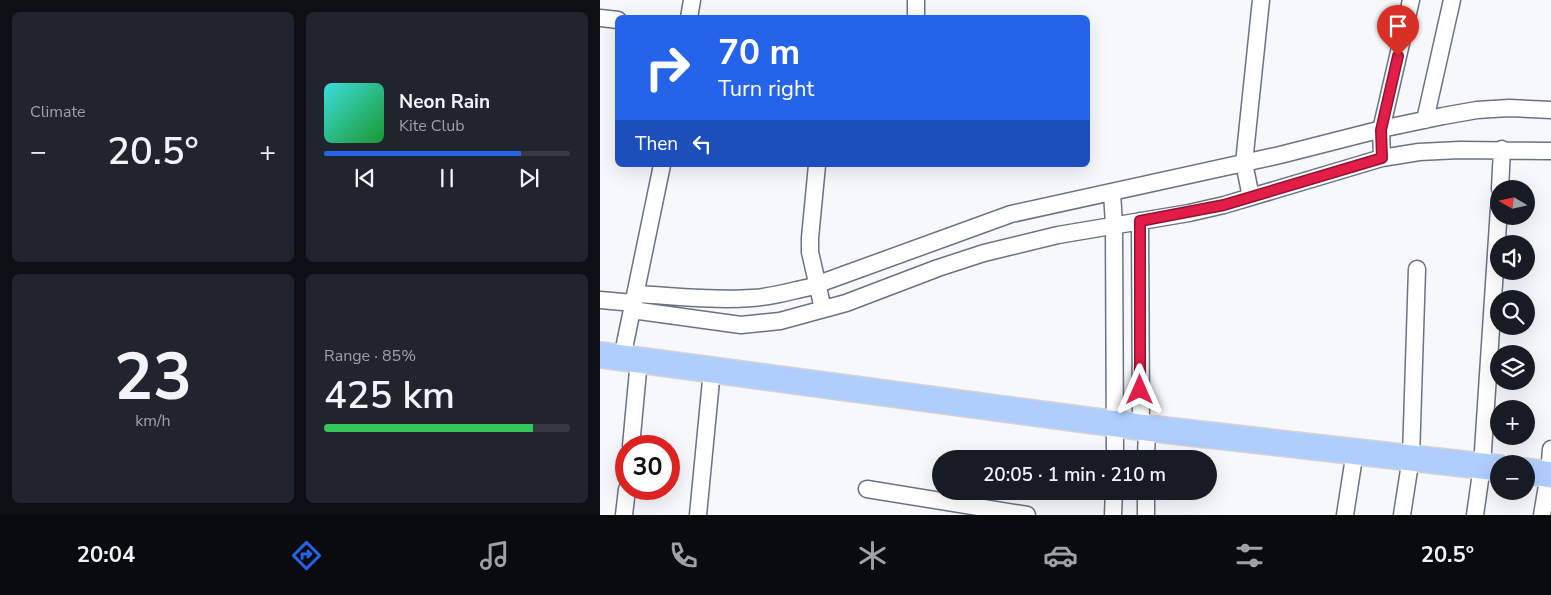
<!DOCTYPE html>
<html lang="en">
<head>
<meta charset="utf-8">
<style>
  body { margin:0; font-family:"Nunito Sans",sans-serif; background:#20242c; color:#f1f3f6; height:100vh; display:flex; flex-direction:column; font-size:19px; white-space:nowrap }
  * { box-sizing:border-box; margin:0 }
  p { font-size:16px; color:#9ea1a6 }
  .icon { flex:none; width:28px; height:28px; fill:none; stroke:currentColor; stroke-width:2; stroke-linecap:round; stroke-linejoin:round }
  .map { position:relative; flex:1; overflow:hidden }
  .drawer { display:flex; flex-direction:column; gap:12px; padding:12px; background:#0d0f14; width:600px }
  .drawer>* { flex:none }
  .banner { position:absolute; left:15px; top:15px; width:475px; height:152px; border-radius:8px; box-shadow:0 5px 20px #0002; background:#2563eb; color:#fff; overflow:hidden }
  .needle { width:32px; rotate:279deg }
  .tools { position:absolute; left:890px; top:180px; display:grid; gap:10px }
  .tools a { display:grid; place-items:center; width:45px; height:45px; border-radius:50%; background:#171b24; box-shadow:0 5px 20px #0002; font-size:25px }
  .speed { position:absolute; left:15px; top:435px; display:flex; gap:10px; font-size:25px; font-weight:700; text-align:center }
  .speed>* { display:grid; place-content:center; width:65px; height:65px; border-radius:50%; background:#171b24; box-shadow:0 5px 20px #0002; line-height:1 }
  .speed .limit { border:8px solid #d22; background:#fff; color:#111 }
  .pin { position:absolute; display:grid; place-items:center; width:42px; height:42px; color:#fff; margin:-51px -21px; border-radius:50% 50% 50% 0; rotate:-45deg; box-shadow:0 0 5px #0007 }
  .pin .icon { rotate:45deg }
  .me { position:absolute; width:55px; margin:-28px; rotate:0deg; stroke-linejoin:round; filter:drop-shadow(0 0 4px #0008) }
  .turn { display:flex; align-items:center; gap:18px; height:105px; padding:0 20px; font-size:22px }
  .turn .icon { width:65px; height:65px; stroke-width:2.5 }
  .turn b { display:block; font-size:35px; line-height:42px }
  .then { display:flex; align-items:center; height:48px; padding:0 20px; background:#0003; gap:10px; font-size:19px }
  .big { font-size:38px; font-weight:600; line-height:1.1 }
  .drawer .widget { flex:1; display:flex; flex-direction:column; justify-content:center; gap:8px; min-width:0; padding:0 18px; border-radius:8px; background:#20242c }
  .drawer .dial { align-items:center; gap:0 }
  .dial b { font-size:65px; line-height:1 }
  .song { display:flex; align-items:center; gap:15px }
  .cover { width:60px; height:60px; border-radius:8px; background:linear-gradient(135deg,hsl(180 70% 55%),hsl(130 70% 35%)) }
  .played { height:5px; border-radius:2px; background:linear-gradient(90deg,#2563eb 80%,#363941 80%) }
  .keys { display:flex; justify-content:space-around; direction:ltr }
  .heat { display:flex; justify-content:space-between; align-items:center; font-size:28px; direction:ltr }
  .charge { height:8px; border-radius:4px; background:linear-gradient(90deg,#34c759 85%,#363941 0) }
  .drawer .tiles { flex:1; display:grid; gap:12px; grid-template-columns:repeat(2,1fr) }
  .trip { position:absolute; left:332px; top:450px; width:285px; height:50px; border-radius:25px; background:#171b24; box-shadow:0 5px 20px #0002; font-weight:600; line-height:50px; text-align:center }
  .tabs { display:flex; height:80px; justify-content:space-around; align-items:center; background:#090b0e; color:#9ea1a6 }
  .tabs .icon { width:35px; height:35px }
  .tabs .current { color:#2563eb }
  .tabs b { font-size:22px; color:#f1f3f6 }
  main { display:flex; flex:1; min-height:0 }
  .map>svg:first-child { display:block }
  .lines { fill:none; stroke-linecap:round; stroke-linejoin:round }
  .minor-casing { stroke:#697384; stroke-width:19 }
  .primary-casing { stroke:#d3d3d5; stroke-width:28 }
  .minor { stroke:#fff; stroke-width:16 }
  .primary { stroke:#b0cefd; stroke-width:25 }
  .route-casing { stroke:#92132f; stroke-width:12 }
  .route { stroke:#e11d48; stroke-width:9 }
</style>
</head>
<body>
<main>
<section class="drawer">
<div class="tiles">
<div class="widget"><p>Climate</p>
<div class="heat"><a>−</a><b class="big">20.5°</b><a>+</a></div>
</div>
<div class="widget">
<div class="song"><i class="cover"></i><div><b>Neon Rain</b><p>Kite Club</p></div></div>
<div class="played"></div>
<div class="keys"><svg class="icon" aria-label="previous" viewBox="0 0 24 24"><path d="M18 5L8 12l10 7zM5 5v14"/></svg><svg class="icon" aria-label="pause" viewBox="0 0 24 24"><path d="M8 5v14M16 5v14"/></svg><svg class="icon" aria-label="next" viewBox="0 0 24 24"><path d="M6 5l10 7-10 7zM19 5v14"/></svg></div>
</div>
<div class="widget dial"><b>23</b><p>km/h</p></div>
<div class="widget"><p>Range · 85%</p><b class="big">425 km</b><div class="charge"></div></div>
</div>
</section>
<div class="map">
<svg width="951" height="515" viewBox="0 0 951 515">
  <rect width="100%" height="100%" fill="#f6f8fc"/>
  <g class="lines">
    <defs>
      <path id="minor" d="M316,0V18
        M0,18L18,20
        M89,18L92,0
        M825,120L852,0
        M782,158L781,130L811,0
        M217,165L210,238V252L223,309
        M900,189L902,149
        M512,192L514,225L515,459
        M651,197L644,163L661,0
        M540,221L541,427
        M36,294C74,296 114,301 152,298C172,297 191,291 210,287L411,214L680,155L786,128L843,116L877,110L909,108L951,110
        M0,300L34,303
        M32,310L141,325L180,321L246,303L338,268L384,253L458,235L589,213L624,205L782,158L819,152L860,150L951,151
        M22,358L62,165
        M31,446L39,360
        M546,459L547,428
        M267,489L427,515
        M24,515L27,489
        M98,515L112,370
        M513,515L514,491
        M546,515V491
        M745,515L755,451
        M802,515L811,457L817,269
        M875,515L882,466L899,208
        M942,515L949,474L951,449"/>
      <path id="primary" d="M0,355L547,428L899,468
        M926,471L951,475"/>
    </defs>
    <use href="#minor" class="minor-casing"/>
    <use href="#primary" class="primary-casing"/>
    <use href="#minor" class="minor"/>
    <use href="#primary" class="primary"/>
  </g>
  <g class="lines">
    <defs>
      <path id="route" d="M540,390V221L624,205L782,158L781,130L798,56"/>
    </defs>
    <use href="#route" class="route-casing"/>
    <use href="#route" class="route"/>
  </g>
</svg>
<div class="tools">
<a><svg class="needle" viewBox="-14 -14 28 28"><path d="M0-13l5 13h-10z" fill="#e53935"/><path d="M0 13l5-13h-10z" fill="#9ea1a6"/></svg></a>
<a><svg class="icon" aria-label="sound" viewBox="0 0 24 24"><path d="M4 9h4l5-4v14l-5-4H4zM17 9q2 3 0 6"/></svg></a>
<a><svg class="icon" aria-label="search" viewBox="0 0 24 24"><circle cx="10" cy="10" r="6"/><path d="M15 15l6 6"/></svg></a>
<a><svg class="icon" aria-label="layers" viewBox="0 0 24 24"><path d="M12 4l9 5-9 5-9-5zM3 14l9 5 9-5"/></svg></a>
<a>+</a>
<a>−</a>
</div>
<div class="speed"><div class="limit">30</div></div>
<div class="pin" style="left:798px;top:56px;background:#d93025"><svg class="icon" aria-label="arrive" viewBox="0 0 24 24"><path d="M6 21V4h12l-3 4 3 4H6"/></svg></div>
<svg class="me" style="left:540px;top:390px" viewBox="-20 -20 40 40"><path d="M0-17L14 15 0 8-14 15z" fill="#e11d48" stroke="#fff" stroke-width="4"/></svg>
<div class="trip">20:05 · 1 min · 210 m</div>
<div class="banner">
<div class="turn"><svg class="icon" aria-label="right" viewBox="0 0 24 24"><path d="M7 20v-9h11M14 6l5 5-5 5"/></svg><div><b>70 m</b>Turn right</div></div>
<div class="then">Then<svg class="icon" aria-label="left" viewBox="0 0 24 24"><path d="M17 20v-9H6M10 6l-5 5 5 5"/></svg></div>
</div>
</div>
</main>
<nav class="tabs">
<b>20:04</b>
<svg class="icon current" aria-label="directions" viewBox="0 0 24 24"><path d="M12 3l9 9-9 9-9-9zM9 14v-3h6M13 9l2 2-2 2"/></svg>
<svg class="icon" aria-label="music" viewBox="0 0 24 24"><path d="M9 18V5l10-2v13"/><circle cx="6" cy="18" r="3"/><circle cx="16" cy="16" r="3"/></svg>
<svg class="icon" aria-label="phone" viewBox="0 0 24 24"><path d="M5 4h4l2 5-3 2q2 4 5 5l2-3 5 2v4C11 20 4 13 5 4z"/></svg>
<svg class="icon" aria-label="climate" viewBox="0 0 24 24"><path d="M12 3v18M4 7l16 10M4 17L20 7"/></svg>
<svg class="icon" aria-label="car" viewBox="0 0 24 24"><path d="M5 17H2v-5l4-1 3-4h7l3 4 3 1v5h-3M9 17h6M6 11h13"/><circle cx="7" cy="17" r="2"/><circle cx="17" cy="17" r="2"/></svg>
<svg class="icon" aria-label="filters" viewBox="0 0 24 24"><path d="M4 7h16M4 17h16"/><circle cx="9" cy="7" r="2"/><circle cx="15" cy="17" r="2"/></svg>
<b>20.5°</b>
</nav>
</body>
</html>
